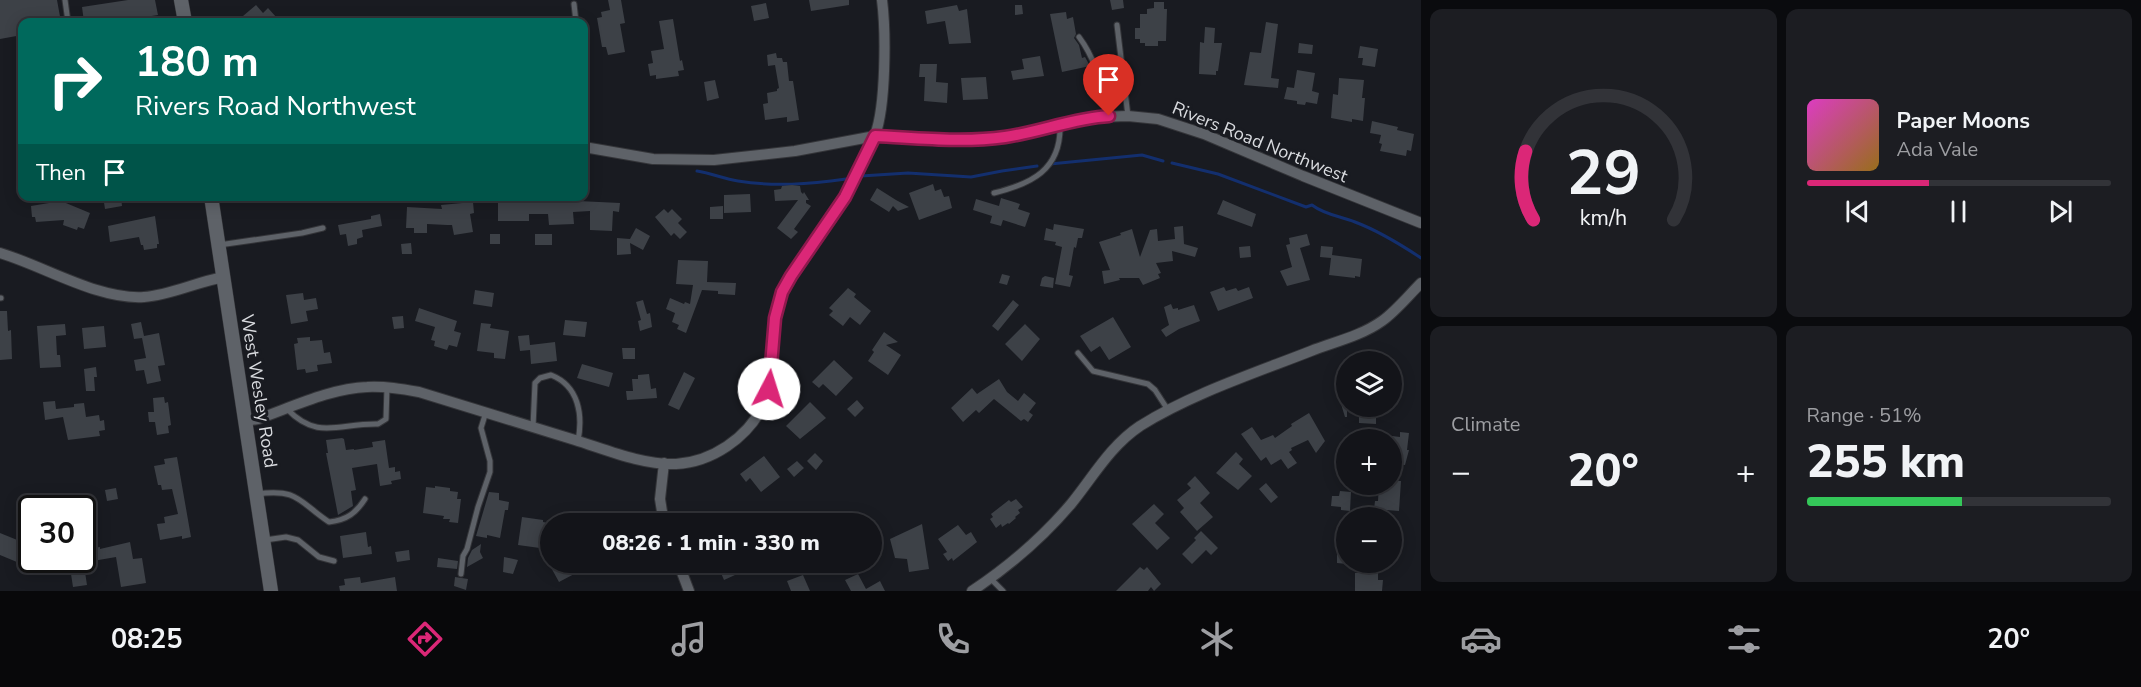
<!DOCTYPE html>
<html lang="en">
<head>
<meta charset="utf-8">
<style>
  body { margin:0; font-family:"Nunito Sans",sans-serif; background:#1c1d22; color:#f1f3f6; height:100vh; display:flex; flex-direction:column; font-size:22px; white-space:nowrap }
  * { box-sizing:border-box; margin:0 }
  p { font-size:20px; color:#9d9ea2 }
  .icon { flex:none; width:33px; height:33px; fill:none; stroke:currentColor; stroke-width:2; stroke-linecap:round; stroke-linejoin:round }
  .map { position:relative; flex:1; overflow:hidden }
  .details { display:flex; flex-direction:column; gap:9px; padding:9px; background:#0a0b0e; width:720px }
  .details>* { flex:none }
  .guide { position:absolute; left:18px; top:18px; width:570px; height:183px; border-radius:12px; box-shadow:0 3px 15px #0003,0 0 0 2px #323338; background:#00695c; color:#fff; overflow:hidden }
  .controls { position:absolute; left:1336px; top:351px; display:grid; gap:12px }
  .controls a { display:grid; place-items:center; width:66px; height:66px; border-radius:50%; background:#131419; box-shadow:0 3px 15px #0003,0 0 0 2px #323338; font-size:30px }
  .speed { position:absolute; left:18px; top:495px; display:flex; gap:12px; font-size:30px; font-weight:700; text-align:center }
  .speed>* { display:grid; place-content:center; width:78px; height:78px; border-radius:50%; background:#131419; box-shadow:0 3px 15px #0003,0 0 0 2px #323338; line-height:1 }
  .speed .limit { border:3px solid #111; border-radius:9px; background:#fff; color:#111 }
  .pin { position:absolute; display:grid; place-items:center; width:51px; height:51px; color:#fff; margin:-62px -26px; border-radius:50% 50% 50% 0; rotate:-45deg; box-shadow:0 0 6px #0007 }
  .pin .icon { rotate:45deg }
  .me { position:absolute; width:66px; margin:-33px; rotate:5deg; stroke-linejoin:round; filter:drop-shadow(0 0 4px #0008) }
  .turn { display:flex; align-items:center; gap:21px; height:126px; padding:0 18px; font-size:27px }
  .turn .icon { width:78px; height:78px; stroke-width:2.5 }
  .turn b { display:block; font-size:42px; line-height:51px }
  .then { display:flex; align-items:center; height:57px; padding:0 18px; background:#0003; gap:12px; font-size:22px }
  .big { font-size:45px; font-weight:800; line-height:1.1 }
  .details .widget { flex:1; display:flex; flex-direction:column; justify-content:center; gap:9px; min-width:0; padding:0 21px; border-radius:12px; background:#1c1d22 }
  .details .dial { align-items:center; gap:0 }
  .dial svg { height:156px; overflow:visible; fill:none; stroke:#323338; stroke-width:7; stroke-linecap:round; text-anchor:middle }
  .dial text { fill:#f1f3f6; stroke:none }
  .song { display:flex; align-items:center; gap:18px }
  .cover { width:72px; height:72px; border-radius:9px; background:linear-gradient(135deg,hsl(310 70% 55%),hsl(40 70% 35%)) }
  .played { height:6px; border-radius:3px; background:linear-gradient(90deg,#db2777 40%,#323338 40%) }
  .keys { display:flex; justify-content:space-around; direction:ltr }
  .heat { display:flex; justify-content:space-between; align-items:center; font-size:33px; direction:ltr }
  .charge { height:9px; border-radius:4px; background:linear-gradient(90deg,#34c759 51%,#323338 0) }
  .details .tiles { flex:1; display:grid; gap:9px; grid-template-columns:repeat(2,1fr) }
  .trip { position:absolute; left:540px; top:513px; width:342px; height:60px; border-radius:30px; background:#131419; box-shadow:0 3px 15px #0003,0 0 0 2px #323338; font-weight:800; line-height:60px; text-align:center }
  .tab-bar { display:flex; height:96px; justify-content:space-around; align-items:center; background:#08080a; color:#9d9ea2 }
  .tab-bar .icon { width:42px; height:42px }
  .tab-bar .on { color:#db2777 }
  .tab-bar b { font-size:27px; color:#f1f3f6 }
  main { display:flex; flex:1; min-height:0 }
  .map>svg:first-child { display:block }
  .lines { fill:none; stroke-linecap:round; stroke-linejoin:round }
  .stream { stroke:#132f6e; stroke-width:3 }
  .building { fill:#3d4147 }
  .lane-casing { stroke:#343539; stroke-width:7 }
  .street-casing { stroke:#343539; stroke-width:12 }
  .secondary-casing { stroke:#343539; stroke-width:15 }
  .lane { stroke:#5e6268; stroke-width:5 }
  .street { stroke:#5e6268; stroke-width:10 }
  .secondary { stroke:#5e6268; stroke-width:14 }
  .route-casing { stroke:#8e194d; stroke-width:15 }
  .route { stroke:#db2777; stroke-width:10 }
  .labels { text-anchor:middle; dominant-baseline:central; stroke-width:6; stroke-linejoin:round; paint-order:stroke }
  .street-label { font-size:18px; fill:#d9dbdf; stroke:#191b21 }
</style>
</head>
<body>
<main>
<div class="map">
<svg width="1421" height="591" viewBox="0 0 1421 591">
  <rect width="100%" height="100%" fill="#191b21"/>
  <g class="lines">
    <path class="stream" d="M1172,163L1218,174L1306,207L1312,205C1325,215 1340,216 1355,222C1379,231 1400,244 1421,258
      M1050,164L1142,155L1163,161
      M697,171C711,173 724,179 738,181C774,187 810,184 846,179
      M861,176L908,173L971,177L1002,171L1037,166"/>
  </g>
  <path class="building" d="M0,0H57L61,22H22V35L0,39Z
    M128,0H155L158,15L113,22H84L82,7Z
    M608,0H621L625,23L620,24L625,52L608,55L606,47H602L597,18L602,17L601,12L610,10Z
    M809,0H849V5L811,11Z
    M1110,0H1123L1124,8L1112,10Z
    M1154,2H1164V9H1167L1166,41H1158V46H1145V43H1140V39H1135V28H1140V14H1147V9L1154,8Z
    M766,3L769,18L754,21L751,6Z
    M256,5L263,13L268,8L277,18L272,22H249L243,16Z
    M957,5L959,11L967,9L971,43L949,44L945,21L927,24L925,11Z
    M1015,5H1022L1023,14L1015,15Z
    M1066,12L1067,19L1073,17L1076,34L1074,38L1079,45L1082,58L1085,57L1090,66L1062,72L1050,14Z
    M673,19L680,61L682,60L684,70L678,71L679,76L656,79V75L650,76L648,64L653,63L651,51L664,49L659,21Z
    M1266,22L1278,24L1271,78L1279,79L1278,88L1244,85L1250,52L1261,53Z
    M1205,27L1215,28L1214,43H1222L1218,71H1216V75L1199,74L1200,42L1204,43Z
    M1299,43L1313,45L1312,54L1298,53Z
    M1360,46L1378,49L1375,67L1362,65L1363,58H1358Z
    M776,53L777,58H782L783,62H787L789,81H793L799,120L787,122V117L765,120L763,104L768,103L767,93L777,91V89L779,88L775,65L768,66L767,55Z
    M1040,56L1044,76L1013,80L1011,71L1024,69L1022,59Z
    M920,64H937L936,82L948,83L947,103L924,101L925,77H919Z
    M1297,70L1315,73L1312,91L1319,93L1317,104L1306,102L1305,105L1297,104V101L1284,99L1287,87L1294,88Z
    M986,77L988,99L963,100L961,78Z
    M1339,78L1364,80L1362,98H1365L1363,121L1352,119V122L1331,118L1333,94L1338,95Z
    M715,80L719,98L707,101L704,82Z
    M1372,121L1398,127L1397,130L1414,134L1411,151L1407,150L1406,156L1380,151L1382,144L1379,143L1381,135L1370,133Z
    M933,184L935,191L941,189L944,197L949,196L952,208L919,220L909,193Z
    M792,185L800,186L801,192L803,194L804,192L809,200H806V203L811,206L794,229L798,232L791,239L777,228L798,200L775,201L774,190L781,189L782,186Z
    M877,188L896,200L909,207L898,211L893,206L889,212L870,200Z
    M750,194L751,212L724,213V195Z
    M103,196H121L122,206L105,209Z
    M1001,198L1020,204L1018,209L1030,213L1025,227L1003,220L1001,226L990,223L992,216L973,210L976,199L999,206Z
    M1223,200L1256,214L1252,227L1217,214Z
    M61,201L90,213L84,229L78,227L77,230L63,225L64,220L36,222L35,217H32L31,206Z
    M498,201H529V203L578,201L620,203L619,212L613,211L612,231L590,230V211L573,212L574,224L549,225L548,214H529V221H498Z
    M473,202L474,213L470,214L473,232L454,235L452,225H447L427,224V233H414V228H406L407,207L442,209L441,205Z
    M723,206V219H710V207Z
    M664,209L668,213L672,209L682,219L678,223L687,232L680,239L674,233L671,236L655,217Z
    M380,214L382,226L362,230L363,237L357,239V244L348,246L346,234L340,235L338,225L371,219V216Z
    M155,216L159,244H157V248L144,250L143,245H141L139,237L110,242L108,226Z
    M1054,224L1084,229L1082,238H1078L1076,248L1074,247L1069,275L1073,276L1070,287L1055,284L1062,247L1055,245L1056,242L1044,240L1046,228L1053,230Z
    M1183,226L1184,244L1198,248L1195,257L1172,251L1173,261L1156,263L1161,273L1158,274L1160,278L1143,285L1139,278H1119L1120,280L1104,284L1102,271L1110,270L1099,242L1121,235L1120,233L1132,229L1140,257L1150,230L1157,229L1158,241L1175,239L1174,227Z
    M636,228L650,236L643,250L630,243L631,254L617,255V238L630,239Z
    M490,234H500V244H490Z
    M535,234H552V245H535Z
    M1307,234L1310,245L1300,248L1310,280L1287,286L1280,271L1292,267L1286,245L1290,244L1289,238Z
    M411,243L412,254H402L401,244Z
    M1250,246L1251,257L1240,258L1239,247Z
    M1321,246L1333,247L1332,255L1362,259L1360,277L1355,276V278L1329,275L1331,258L1320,257Z
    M678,260L708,261L707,282L736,283L735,295L718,294V291L702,290L686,333L677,329L679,325L672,322L675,313L666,309L670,298L684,304L685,302L690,304L693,285L676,284Z
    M1002,274L1010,276L1007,285L999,283Z
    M1045,276L1054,278L1053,288L1040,286L1042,278Z
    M1224,287L1226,291L1236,288L1238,291L1249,287L1253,298L1218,311L1210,292Z
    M848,288L856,294L854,297L871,311L860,325L850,317L843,326L829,315L833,311L829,308Z
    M475,290L494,293L492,307L473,304Z
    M303,293L304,300L316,298L318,309L306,311L308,321L291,324L286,295Z
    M643,300L647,314L650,313L652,327L640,331L638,321L641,320L636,302Z
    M1013,300L1019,305L998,331L992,326Z
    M1171,304L1173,309L1178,308V310L1194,305L1200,321L1179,329L1166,337L1161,330L1169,325L1164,307Z
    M419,308L457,321L454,331L461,333L457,347L449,345L447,350L434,346L435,341L431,340L435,327L415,321Z
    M0,311H7L8,331L11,330L12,359L0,360Z
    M403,316L404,328L394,329L392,317Z
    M1113,317L1131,347L1109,360L1100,346L1091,352L1080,336Z
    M565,320L587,322L585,337L563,335Z
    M141,322L144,336L159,333L165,365L158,366L161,381L147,384L144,370L136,371L134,360L146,358L142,338L134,339L131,324Z
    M481,323L491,324L490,328L509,331L505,359L494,358V353L477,351Z
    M65,324L66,335L56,336L57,355H60L61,367L40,368L37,326Z
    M1025,324L1040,339L1022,361L1005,344Z
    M104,326L106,347L84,349L82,328Z
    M884,332L898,342L886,345L901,355L888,375L868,361L874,352L872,350Z
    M529,335L530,345L555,342L557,361L531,364L530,350L520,351L518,336Z
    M310,337V341L322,340L324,353L330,352L332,363L317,365L318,371L306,373L305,369L297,370L294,344L298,343L297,338Z
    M622,348H635V359H623Z
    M834,360L853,378L836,396L823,384L819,388L812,382Z
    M582,364L613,373L609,387L577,378Z
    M96,367L97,377H94L95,391H86L84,369Z
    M684,372L695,378L679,410L668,405Z
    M649,374L651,389L656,388L657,398L627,400L626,391H633L632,379H638V375Z
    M999,379L1007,392L1018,401L1024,393L1036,403L1029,412L1033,415L1028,422L1024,419L1021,421L994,399L979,413L976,410L963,422L951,408L972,388L977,394Z
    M1347,389V417H1345L1337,391Z
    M164,397L165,403L168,402L171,425L168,426L169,433L157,435L155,422H149L148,412H154L153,398Z
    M857,400L864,408L855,417L847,409Z
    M55,401L56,409L74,407V404L84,403L86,417L99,415L100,421L104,420L105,430L99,431L100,436L68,440L63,417L45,420L43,402Z
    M810,402L826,418L800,439L786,426Z
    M1309,413L1325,441L1316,453L1308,440L1291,448L1292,450L1289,452L1297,463L1288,469L1281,459L1271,465L1266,457L1261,461L1241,434L1252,427L1261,440L1273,435L1275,438L1292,426L1291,424Z
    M1359,413H1376V424L1359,423Z
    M1400,432L1409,433L1407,450H1409L1405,465L1395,464V462H1392V436L1400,437Z
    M342,438L344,439L346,450L354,449V450L373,447L372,442L385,440L389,468L395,467V472L400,471L401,479L391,481L392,484L380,486L377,464L352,468L356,490L351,491L353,506L338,515L326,453H328L326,440Z
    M1236,452L1243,459L1239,464L1252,476L1238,490L1216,473Z
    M815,453L823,461L816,470L807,461Z
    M764,456L780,477L761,492L750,478L746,482L740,474Z
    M177,457L191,537L182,539V536L160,540L157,524L165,523L164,517L178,514L172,489L162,490L161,485H158L154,466L165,464L164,459Z
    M797,461L804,468L794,477L787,469Z
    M1195,476L1210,493L1200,503L1213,517L1197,531L1180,512L1184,508L1177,500L1191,488L1187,484Z
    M1392,481H1401L1399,511L1374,509L1375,501H1378L1379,484H1392Z
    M1266,483L1278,497L1271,503L1259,489Z
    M435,486L450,488V491L458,492L457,499H461L458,523L449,522L450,519H443L444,516L423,513L426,487L435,488Z
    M116,488L118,499L107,501L105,490Z
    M1340,491L1351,492L1350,511L1341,510V507L1331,506L1332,496H1339Z
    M489,492L499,493V500L509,502L508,510H505L500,538L487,535V538L476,536Z
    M1016,499L1023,507L1018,510L1020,513L1015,517L1016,518L1009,524L1008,523L1002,527L1001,524L996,528L990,519L993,517L991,514L1009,500L1011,502Z
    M1154,504L1164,514L1155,523L1170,538L1157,550L1132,524Z
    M522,517L543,520V522L548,523L547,532H550L547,549L518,545Z
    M922,524L929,569L909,572L907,559L895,558L890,539Z
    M958,525L966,535L971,532L977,542L953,561L952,558L948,561L943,554L947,552L938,539Z
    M1201,531L1218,548L1211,555L1206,550L1192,564L1182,554L1196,540L1194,538Z
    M366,532L368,547L371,546L372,554L343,558L340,536Z
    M0,533L32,546L29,553L32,554V560H46L41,572L0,555Z
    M130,542L133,559L142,558L146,583L121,587L116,557L87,562L85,549L100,547V549Z
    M481,544L480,552L483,558L467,567L468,558L472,550Z
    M409,550L410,560L397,562L395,552Z
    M1337,554H1347V564L1337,563Z
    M504,557L518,560L513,574L503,572Z
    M438,558L458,561L457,569L437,567Z
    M548,562H597L559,582Z
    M713,562H730L735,575L724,580L721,573L717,574Z
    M1140,567L1144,570L1147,567L1161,584L1154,591L1151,587L1148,591H1116Z
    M85,572L87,585L73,587L71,574Z
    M1355,573H1378V580H1383L1382,591H1355Z
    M858,574L866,589L880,581L885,591H851L845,580Z
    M803,575L810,591H791L787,581Z
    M360,577L361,583L395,577L397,591H340L339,586L345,585L344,579Z
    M455,577L468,579L466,590L454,586Z"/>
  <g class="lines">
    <defs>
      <path id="lane" d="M65,0L68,22
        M574,4L576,22
        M1117,25L1128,116
        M1079,37C1095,58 1104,90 1109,116
        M994,193C1031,184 1061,170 1060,126
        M219,245L302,233L323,228
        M0,298H1
        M1078,353L1093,371L1148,384L1155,390L1168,410
        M287,409C318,441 339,423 378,424L386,419L387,387
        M533,427L535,383L540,378L551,375C579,386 583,415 578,441
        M257,494C298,488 299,502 329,522C347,520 356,513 365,499
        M265,540L286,537L298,540L319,557L334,561
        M461,574L463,556L467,549L478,507L490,472V461L481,428L486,412
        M990,578L1003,591"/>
      <path id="street" d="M584,147L653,159L714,160L795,151L875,136L981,140L1009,136L1098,117L1128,116L1158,119L1204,134L1303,176L1421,223
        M0,253C44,266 98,300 144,297C171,295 196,282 224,277
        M245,421L258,419C292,407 332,388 367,387C385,386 402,389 419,392C471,408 523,424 575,440C607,450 642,465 676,464C712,462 747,438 763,406C769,394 769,380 771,366C774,334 774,303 792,275C821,229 856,187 875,135C886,106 886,32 882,0
        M664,524L660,499L664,463
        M678,562L689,591
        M972,591C1008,567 1043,537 1071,504C1093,477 1110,446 1140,426C1191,394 1255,373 1311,351C1334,342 1361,336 1382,321C1396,311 1408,296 1421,283"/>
      <path id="secondary" d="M181,0L185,22
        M211,196L271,591"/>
    </defs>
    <use href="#lane" class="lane-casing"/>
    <use href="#street" class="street-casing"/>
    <use href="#secondary" class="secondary-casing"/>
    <use href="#lane" class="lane"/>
    <use href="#street" class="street"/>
    <use href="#secondary" class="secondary"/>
  </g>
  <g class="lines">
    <defs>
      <path id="route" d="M769,389L775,318L782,292L791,276L845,197L875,136C918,138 962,143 1005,137C1040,132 1074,118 1109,116"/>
    </defs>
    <use href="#route" class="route-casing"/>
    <use href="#route" class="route"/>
  </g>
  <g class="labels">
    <g class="street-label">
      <text transform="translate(1260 142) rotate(22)">Rivers Road Northwest</text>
      <text transform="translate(259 391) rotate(81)">West Wesley Road</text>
    </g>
  </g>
</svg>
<div class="controls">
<a><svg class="icon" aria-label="layers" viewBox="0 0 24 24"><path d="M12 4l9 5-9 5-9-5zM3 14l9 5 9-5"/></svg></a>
<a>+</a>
<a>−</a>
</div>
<div class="speed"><div class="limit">30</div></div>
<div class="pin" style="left:1109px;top:116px;background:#d93025"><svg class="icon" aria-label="arrive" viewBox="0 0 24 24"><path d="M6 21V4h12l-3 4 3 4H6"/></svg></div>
<svg class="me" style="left:769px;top:389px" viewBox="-20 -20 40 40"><circle r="19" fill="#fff"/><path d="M0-13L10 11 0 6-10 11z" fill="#db2777"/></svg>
<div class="trip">08:26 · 1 min · 330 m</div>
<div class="guide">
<div class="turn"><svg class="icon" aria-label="right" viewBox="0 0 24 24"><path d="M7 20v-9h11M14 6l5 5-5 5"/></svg><div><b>180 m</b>Rivers Road Northwest</div></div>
<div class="then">Then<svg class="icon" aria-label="arrive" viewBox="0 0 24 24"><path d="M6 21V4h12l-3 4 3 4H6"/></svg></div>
</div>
</div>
<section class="details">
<div class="tiles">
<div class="widget dial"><svg viewBox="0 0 100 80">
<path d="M14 69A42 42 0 1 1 86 69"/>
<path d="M14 69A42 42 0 0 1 10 34" stroke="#db2777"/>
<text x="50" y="56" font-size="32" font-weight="700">29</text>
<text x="50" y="72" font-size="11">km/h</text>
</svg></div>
<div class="widget">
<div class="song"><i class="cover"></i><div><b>Paper Moons</b><p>Ada Vale</p></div></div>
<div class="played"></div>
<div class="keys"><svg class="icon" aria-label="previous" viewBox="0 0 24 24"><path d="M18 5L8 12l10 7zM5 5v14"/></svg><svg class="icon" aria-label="pause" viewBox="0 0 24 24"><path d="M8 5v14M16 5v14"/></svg><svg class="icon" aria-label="next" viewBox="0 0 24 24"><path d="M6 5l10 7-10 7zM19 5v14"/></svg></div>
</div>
<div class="widget"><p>Climate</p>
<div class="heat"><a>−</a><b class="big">20°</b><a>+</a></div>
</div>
<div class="widget"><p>Range · 51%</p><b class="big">255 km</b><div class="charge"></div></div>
</div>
</section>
</main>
<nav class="tab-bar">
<b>08:25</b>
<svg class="icon on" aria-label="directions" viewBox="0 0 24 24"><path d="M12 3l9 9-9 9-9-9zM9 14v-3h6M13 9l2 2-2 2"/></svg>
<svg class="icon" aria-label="music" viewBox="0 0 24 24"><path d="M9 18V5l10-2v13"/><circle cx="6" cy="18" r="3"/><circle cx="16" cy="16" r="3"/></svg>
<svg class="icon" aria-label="phone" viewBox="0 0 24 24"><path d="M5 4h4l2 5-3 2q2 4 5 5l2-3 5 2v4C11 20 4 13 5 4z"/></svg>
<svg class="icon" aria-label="climate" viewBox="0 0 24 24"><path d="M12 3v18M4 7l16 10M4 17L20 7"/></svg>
<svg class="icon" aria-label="car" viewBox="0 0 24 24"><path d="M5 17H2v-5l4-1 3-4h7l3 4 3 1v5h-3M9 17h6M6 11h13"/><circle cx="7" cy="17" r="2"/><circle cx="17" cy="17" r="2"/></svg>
<svg class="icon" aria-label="filters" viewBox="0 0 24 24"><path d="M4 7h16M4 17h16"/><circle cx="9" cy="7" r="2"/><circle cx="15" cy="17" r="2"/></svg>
<b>20°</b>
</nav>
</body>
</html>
